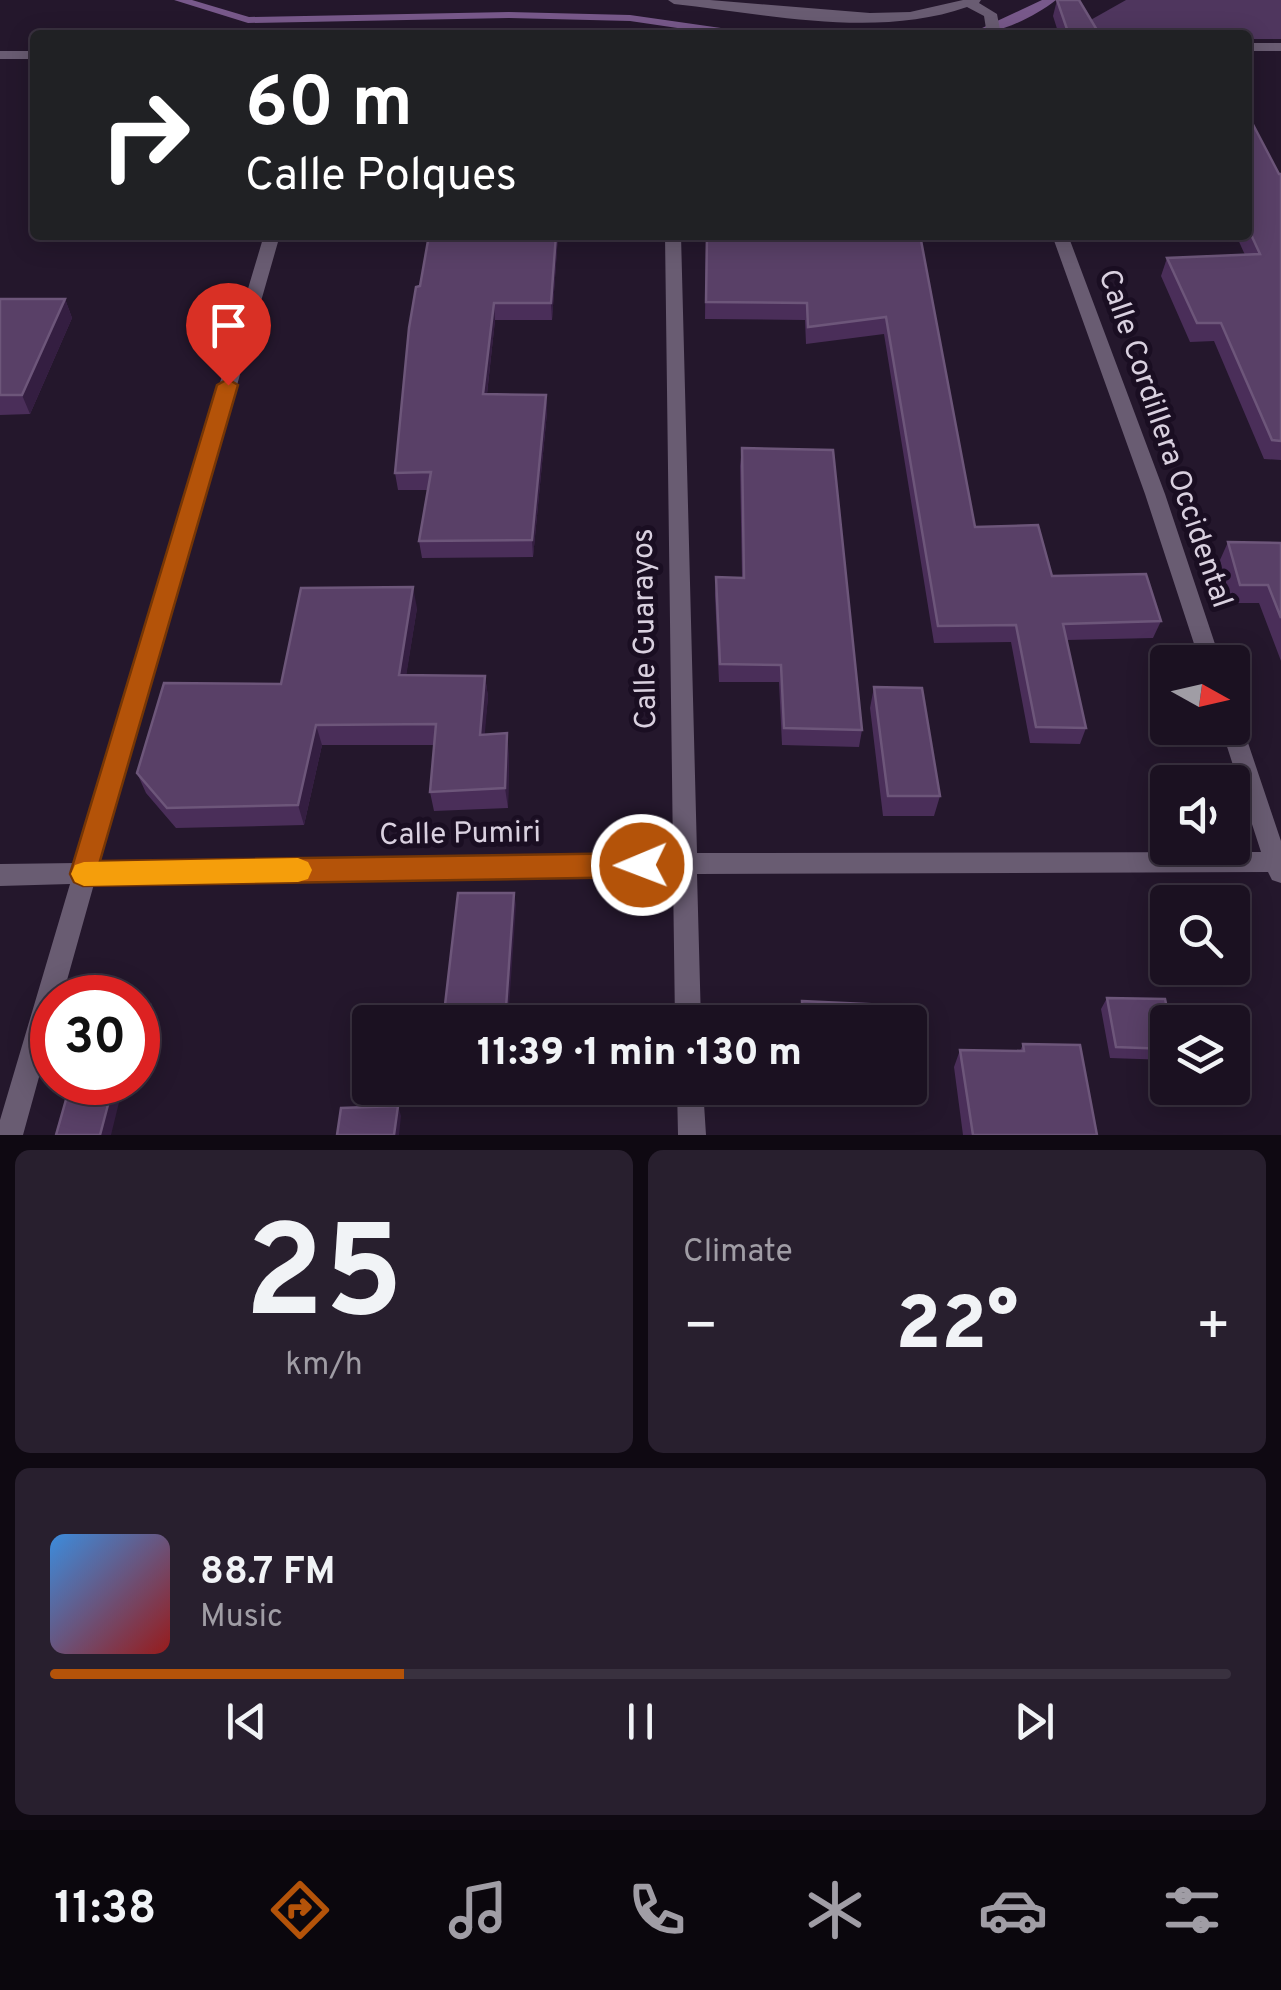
<!DOCTYPE html>
<html lang="en">
<head>
<meta charset="utf-8">
<style>
  body { margin:0; font-family:Overpass,sans-serif; background:#281f2e; color:#f1f3f6; height:100vh; display:flex; flex-direction:column; font-size:38px; white-space:nowrap }
  * { box-sizing:border-box; margin:0 }
  p { font-size:32px; color:#a09da5 }
  .icon { flex:none; width:55px; height:55px; fill:none; stroke:currentColor; stroke-width:2; stroke-linecap:round; stroke-linejoin:round }
  .map { position:relative; height:1135px; overflow:hidden }
  .details { display:flex; flex-direction:column; gap:15px; padding:15px; background:#0f0912; flex:1 }
  .details>* { flex:none }
  .guide { position:absolute; left:30px; top:30px; width:1222px; height:210px; border-radius:10px; box-shadow:0 5px 25px #0003,0 0 0 2px #39313f; background:#202124; color:#fff; overflow:hidden }
  .needle { width:65px; rotate:98deg }
  .tools { position:absolute; left:1150px; top:645px; display:grid; gap:20px }
  .tools a { display:grid; place-items:center; width:100px; height:100px; border-radius:10px; background:#1b1121; box-shadow:0 5px 25px #0003,0 0 0 2px #39313f; font-size:50px }
  .speed { position:absolute; left:30px; top:975px; display:flex; gap:20px; font-size:50px; font-weight:700; text-align:center }
  .speed>* { display:grid; place-content:center; width:130px; height:130px; border-radius:50%; background:#1b1121; box-shadow:0 5px 25px #0003,0 0 0 2px #39313f; line-height:1 }
  .speed .limit { border:15px solid #d22; background:#fff; color:#111 }
  .pin { position:absolute; display:grid; place-items:center; width:85px; height:85px; color:#fff; margin:-102px -42px; border-radius:50% 50% 50% 0; rotate:-45deg; box-shadow:0 0 10px #0007 }
  .pin .icon { rotate:45deg }
  .me { position:absolute; width:110px; margin:-55px; rotate:269deg; stroke-linejoin:round; filter:drop-shadow(0 0 8px #0008) }
  .turn { display:flex; align-items:center; gap:35px; height:210px; padding:0 50px; font-size:45px }
  .turn .icon { width:130px; height:130px; stroke-width:2.5 }
  .turn b { display:block; font-size:70px; line-height:85px }
  .big { font-size:75px; font-weight:800; line-height:1.1 }
  .details .card { flex:1; display:flex; flex-direction:column; justify-content:center; gap:15px; min-width:0; padding:0 35px; border-radius:15px; background:#281f2e }
  .details .dial { align-items:center; gap:0 }
  .dial b { font-size:130px; line-height:1 }
  .song { display:flex; align-items:center; gap:30px }
  .cover { width:120px; height:120px; border-radius:15px; background:linear-gradient(135deg,hsl(210 70% 55%),hsl(0 70% 35%)) }
  .played { height:10px; border-radius:5px; background:linear-gradient(90deg,#b45309 30%,#39313f 30%) }
  .keys { display:flex; justify-content:space-around; direction:ltr }
  .heat { display:flex; justify-content:space-between; align-items:center; font-size:55px; direction:ltr }
  .details .tiles { flex:1; display:grid; gap:15px; grid-template-columns:1fr 1fr }
  .card:last-child { grid-column:span 2 }
  .trip { position:absolute; left:352px; top:1005px; width:575px; height:100px; border-radius:10px; background:#1b1121; box-shadow:0 5px 25px #0003,0 0 0 2px #39313f; font-weight:800; line-height:100px; text-align:center }
  .tab-bar { display:flex; height:160px; justify-content:space-around; align-items:center; background:#0b070d; color:#a09da5 }
  .tab-bar .icon { width:70px; height:70px }
  .tab-bar .on { color:#b45309 }
  .tab-bar b { font-size:45px; color:#f1f3f6 }
  .map>svg:first-child { display:block }
  .green { fill:#4f365e }
  .lines { fill:none; stroke-linecap:round; stroke-linejoin:round }
  .stream { fill:#78598b; fill-rule:evenodd }
  .street { fill:#695c72; fill-rule:evenodd }
  .wall { fill:#4a2e59 }
  .shaded-wall { fill:#341e41 }
  .building { fill:#594067; stroke:#6d567a; stroke-width:2.5 }
  .route { fill:#b45309; stroke:#753606; stroke-width:2.5 }
  .slow { fill:#f59e0b }
  .labels { text-anchor:middle; dominant-baseline:central; stroke-width:10; stroke-linejoin:round; paint-order:stroke }
  .street-label { font-size:30px; fill:#d9d0df; stroke:#1a0e22 }
</style>
</head>
<body>
<div class="map">
<svg width="1281" height="1135" viewBox="0 0 1281 1135">
  <rect width="100%" height="100%" fill="#24172c"/>
  <path class="green" d="M1126,0H1281V39H1248V35H1064Z"/>
  <g class="lines">
    <path class="stream" d="M174,0H192L249,17L509,12L630,15L749,32L755,35H725L630,21L509,18L248,23Z
      M1042,0H1056C1033,18 997,35 967,35Z"/>
    <path class="street" d="M668,0H710L870,13L910,12L963,0H981L979,3L997,14L1001,35H987L984,16L967,7C876,39 767,14 674,4Z
      M1248,43H1281V51H1248Z
      M0,51H35V59H0Z
      M264,235H280L100,863L673,854L665,235H681L697,853L1261,852L1221,728H1232V719L1240,722L1243,728L1281,841V883L1272,880L1268,872L697,874L701,1022H675L673,875L94,884L62,998H52V1030L23,1135H0V1120L70,884L0,886V864L77,863Z
      M1052,235H1068L1165,494L1221,662H1200L1145,494Z
      M677,1088H703L706,1135H678Z"/>
  </g>
  <path class="wall" d="M1057,0L1100,35H1059L1053,16Z
    M1248,115L1279,174H1281V460L1264,459L1214,341L1190,342L1161,276L1167,258L1245,255L1236,235H1248Z
    M429,235H558L552,320H495L487,394L546,395L547,412L533,557L422,558L419,541L428,490H398L395,473L420,286Z
    M706,235H920L975,527L1052,576L1161,621L1153,638L1067,640L1086,728L1080,744L1030,743L1011,642L934,643L884,334L806,344L805,320L705,319Z
    M0,299H65L72,318L30,414L0,415Z
    M742,448L862,730L859,747L782,745L779,682H719L715,595L716,577L742,578L740,466Z
    M1228,542L1281,543V661L1259,603H1231L1220,560Z
    M417,608L406,675L485,676L488,697L484,734L509,754L508,808L434,811L430,792L434,745H322L304,825L176,828L146,793L137,773L281,684Z
    M874,687L940,796L934,816H883L870,708Z
    M1107,998L1168,1022V1060L1110,1058L1101,1009Z
    M138,1005H150L157,1016L146,1065L138,1066Z
    M1023,1044L1097,1135H963L954,1067L960,1050L1020,1051Z"/>
  <path class="shaded-wall" d="M556,235H558L552,320L551,303Z
    M65,299L72,318L30,414L22,395Z
    M494,303L495,320L485,411L483,394Z
    M546,395L547,412L533,557L532,540Z
    M413,587L417,608L403,696L399,675Z
    M485,676L488,697L483,755L480,735Z
    M316,725L322,745L304,825L298,805Z
    M507,733L509,754L508,808L505,788Z
    M514,893L516,905L508,1022H505Z
    M150,1005L157,1016L146,1065L139,1055Z
    M114,1082H124L111,1135H100Z
    M398,1106L401,1116L399,1135H394Z"/>
  <path class="building" d="M1057,0H1079L1100,35H1069Z
    M1248,115L1279,174H1281V441L1272,440L1221,323H1197L1167,258L1260,254L1248,228Z
    M429,235H556L551,303H494L483,394L546,395L532,540L419,541L431,472L395,473L409,328L416,287L420,286Z
    M707,235H920L975,527L1038,525L1052,576L1146,574L1161,621L1063,624L1086,728L1036,727L1016,625L938,626L886,317L808,327L807,303L706,302Z
    M0,299H65L22,395H0Z
    M742,448L833,450L862,730L784,728L781,665L720,664L716,577L744,578Z
    M1228,542L1281,543V618L1268,585H1240Z
    M413,587L399,675L485,676L480,735L507,733L505,788L430,792L436,724L316,725L298,805L167,808L137,773L164,683L281,684L301,588Z
    M874,687L922,688L940,796H888Z
    M458,893H514L505,1022H443Z
    M1107,998L1165,999L1170,1022H1168V1049L1116,1047Z
    M802,1001L908,1006L910,1022H803Z
    M138,1005H150L139,1055H138Z
    M910,1022L914,1062H910Z
    M1023,1044L1080,1045L1097,1135H973L960,1050L1024,1051Z
    M71,1082H114L100,1135H56Z
    M398,1106L394,1135H337L341,1108Z"/>
  <path class="route" d="M228,379L238,385L100,861L642,853L652,856L656,865L652,873L642,877L83,886L74,882L70,874L217,385Z"/>
  <path class="slow" d="M298,858L308,862L312,870L308,879L298,882L84,886L75,882L71,874L75,865L84,862Z"/>
  <g class="labels">
    <g class="street-label">
      <text transform="translate(1164 439) rotate(71)">Calle Cordillera Occidental</text>
      <text transform="translate(646 629) rotate(-91)">Calle Guarayos</text>
      <text transform="translate(460 835) rotate(-1)">Calle Pumiri</text>
    </g>
  </g>
</svg>
<div class="tools">
<a><svg class="needle" viewBox="-14 -14 28 28"><path d="M0-13l5 13h-10z" fill="#e53935"/><path d="M0 13l5-13h-10z" fill="#a09da5"/></svg></a>
<a><svg class="icon" aria-label="sound" viewBox="0 0 24 24"><path d="M4 9h4l5-4v14l-5-4H4zM17 9q2 3 0 6"/></svg></a>
<a><svg class="icon" aria-label="search" viewBox="0 0 24 24"><circle cx="10" cy="10" r="6"/><path d="M15 15l6 6"/></svg></a>
<a><svg class="icon" aria-label="layers" viewBox="0 0 24 24"><path d="M12 4l9 5-9 5-9-5zM3 14l9 5 9-5"/></svg></a>
</div>
<div class="speed"><div class="limit">30</div></div>
<div class="pin" style="left:228px;top:385px;background:#d93025"><svg class="icon" aria-label="arrive" viewBox="0 0 24 24"><path d="M6 21V4h12l-3 4 3 4H6"/></svg></div>
<svg class="me" style="left:642px;top:865px" viewBox="-20 -20 40 40"><circle r="17" fill="#b45309" stroke="#fff" stroke-width="3"/><path d="M0-11L8 9 0 5-8 9z" fill="#fff"/></svg>
<div class="trip">11:39 · 1 min · 130 m</div>
<div class="guide">
<div class="turn"><svg class="icon" aria-label="right" viewBox="0 0 24 24"><path d="M7 20v-9h11M14 6l5 5-5 5"/></svg><div><b>60 m</b>Calle Polques</div></div>
</div>
</div>
<section class="details">
<div class="tiles">
<div class="card dial"><b>25</b><p>km/h</p></div>
<div class="card"><p>Climate</p>
<div class="heat"><a>−</a><b class="big">22°</b><a>+</a></div>
</div>
<div class="card">
<div class="song"><i class="cover"></i><div><b>88.7 FM</b><p>Music</p></div></div>
<div class="played"></div>
<div class="keys"><svg class="icon" aria-label="previous" viewBox="0 0 24 24"><path d="M18 5L8 12l10 7zM5 5v14"/></svg><svg class="icon" aria-label="pause" viewBox="0 0 24 24"><path d="M8 5v14M16 5v14"/></svg><svg class="icon" aria-label="next" viewBox="0 0 24 24"><path d="M6 5l10 7-10 7zM19 5v14"/></svg></div>
</div>
</div>
</section>
<nav class="tab-bar">
<b>11:38</b>
<svg class="icon on" aria-label="directions" viewBox="0 0 24 24"><path d="M12 3l9 9-9 9-9-9zM9 14v-3h6M13 9l2 2-2 2"/></svg>
<svg class="icon" aria-label="music" viewBox="0 0 24 24"><path d="M9 18V5l10-2v13"/><circle cx="6" cy="18" r="3"/><circle cx="16" cy="16" r="3"/></svg>
<svg class="icon" aria-label="phone" viewBox="0 0 24 24"><path d="M5 4h4l2 5-3 2q2 4 5 5l2-3 5 2v4C11 20 4 13 5 4z"/></svg>
<svg class="icon" aria-label="climate" viewBox="0 0 24 24"><path d="M12 3v18M4 7l16 10M4 17L20 7"/></svg>
<svg class="icon" aria-label="car" viewBox="0 0 24 24"><path d="M5 17H2v-5l4-1 3-4h7l3 4 3 1v5h-3M9 17h6M6 11h13"/><circle cx="7" cy="17" r="2"/><circle cx="17" cy="17" r="2"/></svg>
<svg class="icon" aria-label="filters" viewBox="0 0 24 24"><path d="M4 7h16M4 17h16"/><circle cx="9" cy="7" r="2"/><circle cx="15" cy="17" r="2"/></svg>
</nav>
</body>
</html>
